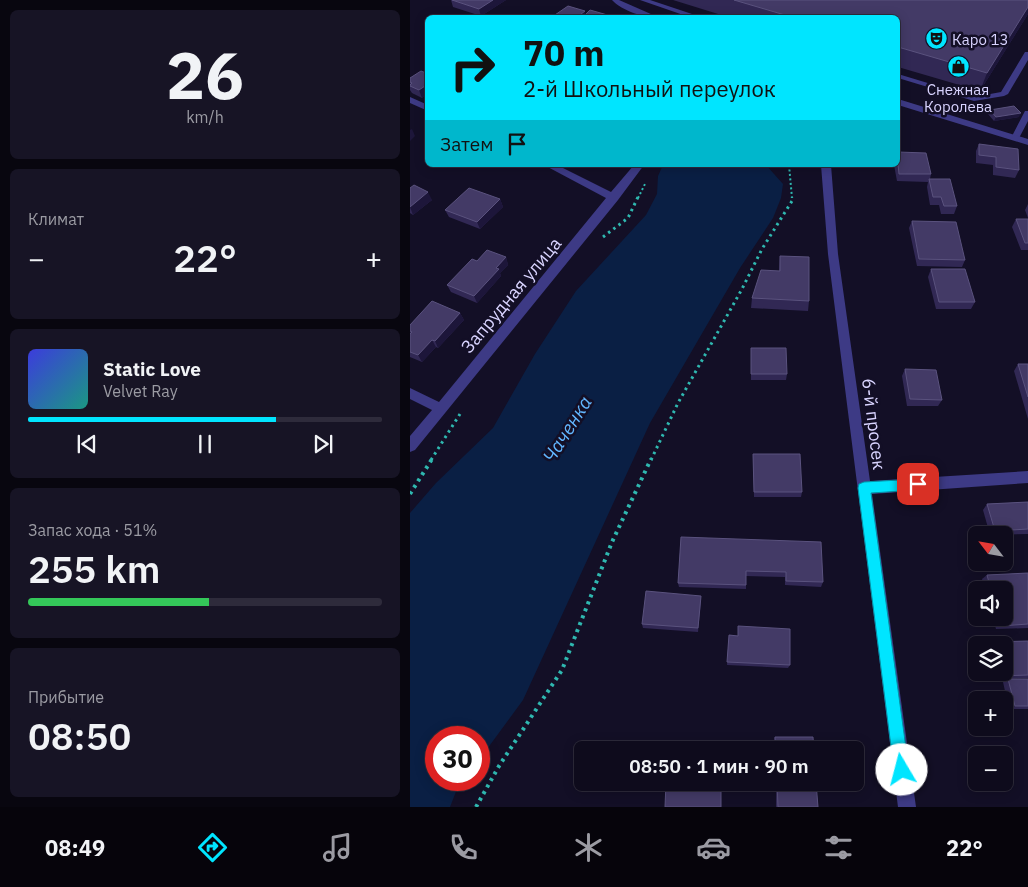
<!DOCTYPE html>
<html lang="ru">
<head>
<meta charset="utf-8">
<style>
  body { margin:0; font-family:"IBM Plex Sans",sans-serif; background:#171425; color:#f1f3f6; height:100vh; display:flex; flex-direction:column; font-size:19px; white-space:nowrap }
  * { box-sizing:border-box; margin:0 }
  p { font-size:16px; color:#9b9ba3 }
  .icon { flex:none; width:28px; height:28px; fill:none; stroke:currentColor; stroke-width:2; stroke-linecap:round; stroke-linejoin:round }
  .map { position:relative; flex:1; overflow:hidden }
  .drawer { display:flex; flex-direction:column; gap:10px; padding:10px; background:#08060f; width:410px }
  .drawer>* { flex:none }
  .top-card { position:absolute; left:15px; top:15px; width:475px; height:152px; border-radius:8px; box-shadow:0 2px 12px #0003,0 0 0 1px #2e2b3b; background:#00e5ff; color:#111; overflow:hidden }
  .needle { width:32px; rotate:301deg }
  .fabs { position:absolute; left:558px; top:526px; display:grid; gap:10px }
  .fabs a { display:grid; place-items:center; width:45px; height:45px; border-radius:8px; background:#0e0b1c; box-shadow:0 2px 12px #0003,0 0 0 1px #2e2b3b; font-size:25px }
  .speed { position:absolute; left:15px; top:726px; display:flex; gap:10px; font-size:25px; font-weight:700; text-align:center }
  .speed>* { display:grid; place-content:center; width:65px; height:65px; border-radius:50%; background:#0e0b1c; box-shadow:0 2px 12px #0003,0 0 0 1px #2e2b3b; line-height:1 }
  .speed .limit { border:8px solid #d22; background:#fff; color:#111 }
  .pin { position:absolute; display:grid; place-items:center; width:42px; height:42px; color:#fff; margin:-21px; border-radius:10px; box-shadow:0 2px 8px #0006 }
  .me { position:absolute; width:55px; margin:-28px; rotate:352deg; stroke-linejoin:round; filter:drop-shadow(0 0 4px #0008) }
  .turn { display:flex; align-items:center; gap:18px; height:105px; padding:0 15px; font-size:22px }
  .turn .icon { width:65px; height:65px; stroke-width:2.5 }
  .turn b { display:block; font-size:35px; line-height:42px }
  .then { display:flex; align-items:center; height:48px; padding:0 15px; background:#0003; gap:10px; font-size:19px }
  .big { font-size:38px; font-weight:600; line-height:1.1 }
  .drawer .card { flex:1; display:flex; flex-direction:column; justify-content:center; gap:8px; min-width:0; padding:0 18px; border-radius:8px; background:#171425 }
  .drawer .dial { align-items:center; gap:0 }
  .dial b { font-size:65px; line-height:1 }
  .song { display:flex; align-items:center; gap:15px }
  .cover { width:60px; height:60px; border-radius:8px; background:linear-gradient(135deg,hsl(240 70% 55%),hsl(170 70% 35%)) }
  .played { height:5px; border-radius:2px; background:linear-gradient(90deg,#00e5ff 70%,#2e2b3b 70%) }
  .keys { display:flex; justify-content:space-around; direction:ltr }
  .heat { display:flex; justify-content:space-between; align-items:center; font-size:28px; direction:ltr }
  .charge { height:8px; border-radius:4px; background:linear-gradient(90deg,#34c759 51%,#2e2b3b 0) }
  .trip { position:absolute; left:164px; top:741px; width:290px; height:50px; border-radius:8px; background:#0e0b1c; box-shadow:0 2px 12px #0003,0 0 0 1px #2e2b3b; font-weight:600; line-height:50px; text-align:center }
  .tabs { display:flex; height:80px; justify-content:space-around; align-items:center; background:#06040b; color:#9b9ba3 }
  .tabs .icon { width:35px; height:35px }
  .tabs .current { color:#00e5ff }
  .tabs b { font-size:22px; color:#f1f3f6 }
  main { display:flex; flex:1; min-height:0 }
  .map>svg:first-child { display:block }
  .water { fill:#0a1f44 }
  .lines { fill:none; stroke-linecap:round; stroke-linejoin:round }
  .path-far2 { stroke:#2fb8b0; stroke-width:2; stroke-dasharray:2 2.5; stroke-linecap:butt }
  .path-far1 { stroke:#2fb8b0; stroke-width:3; stroke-dasharray:2.5 4; stroke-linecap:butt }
  .path { stroke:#2fb8b0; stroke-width:4; stroke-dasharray:3 4.5; stroke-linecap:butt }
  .service { fill:#3d3a85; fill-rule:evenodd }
  .minor { fill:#3d3a85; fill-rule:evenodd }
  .wall { fill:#312854 }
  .shaded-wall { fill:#1d163a }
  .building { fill:#433a66; stroke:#5a527e }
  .route { fill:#00e5ff; stroke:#0095a6 }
  .labels { text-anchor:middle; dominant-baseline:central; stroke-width:5; stroke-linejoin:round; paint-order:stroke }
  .far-poi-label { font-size:15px; fill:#d9d4ff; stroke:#130f26; text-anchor:start }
  .street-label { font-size:18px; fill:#d9d4ff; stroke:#130f26 }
  .water-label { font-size:19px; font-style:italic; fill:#62b6ff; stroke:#130f26 }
</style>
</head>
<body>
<main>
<section class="drawer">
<div class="card dial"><b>26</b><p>km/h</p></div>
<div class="card"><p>Климат</p>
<div class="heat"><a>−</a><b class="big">22°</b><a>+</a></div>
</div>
<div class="card">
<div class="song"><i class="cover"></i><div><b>Static Love</b><p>Velvet Ray</p></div></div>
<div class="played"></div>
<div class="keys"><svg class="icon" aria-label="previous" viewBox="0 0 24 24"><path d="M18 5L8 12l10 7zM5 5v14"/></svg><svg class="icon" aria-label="pause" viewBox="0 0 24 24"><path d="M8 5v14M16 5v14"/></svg><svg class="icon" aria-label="next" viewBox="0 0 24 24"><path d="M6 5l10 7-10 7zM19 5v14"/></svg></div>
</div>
<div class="card"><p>Запас хода · 51%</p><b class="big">255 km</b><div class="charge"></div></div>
<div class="card"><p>Прибытие</p><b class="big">08:50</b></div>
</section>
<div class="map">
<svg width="618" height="807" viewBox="0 0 618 807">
  <rect width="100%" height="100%" fill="#130f26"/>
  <path class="water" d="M253,165H356L373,184L371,198L363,218L330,268L240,423L113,700L69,760V738H26V780H53L47,789L40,807H0V513L26,483L83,428L125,354L166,291L236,215L247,194L248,176Z"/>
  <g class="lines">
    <path class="path-far2" d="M379,165L382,198
      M228,198L236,182"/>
    <path class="path-far1" d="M193,237L218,218L228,197
      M21,460L50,414
      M241,460L268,403L332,289L352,249L382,201V197"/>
    <path class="path" d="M0,494L22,459
      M66,807L89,766L152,670L202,542L241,459"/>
    <path class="service" d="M202,0H209L250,18C235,18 212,11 202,0Z
      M230,0H240L294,18H282Z
      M615,52H618V60L598,94L594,96L564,101L488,78V74L564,97L591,92Z
      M615,111H618V121L608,140H602L601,138Z"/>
    <path class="minor" d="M0,97L18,105V111L0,103Z
      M488,99L618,139V145L488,105Z
      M134,165H147L201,192L224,165H234L208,200L5,450L0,452V436L22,410L0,399V388L29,402L196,198Z
      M411,165H421L428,254L460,481L618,471V483L462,494L506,807H488L418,254Z"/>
  </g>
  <path class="wall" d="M41,0H96L71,16L43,7Z
    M263,0H618V14L570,91L488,67V18H321Z
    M18,72V94L12,98L2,93L0,90V78Z
    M580,110L609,117L584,121L578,114Z
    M569,144L609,170L605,178L583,175V165L566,163V151Z
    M484,165H488L521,174L520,179L547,206L544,214H531L529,205H520L517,187L518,182L487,181Z
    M0,188L22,200L3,215L0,213Z
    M90,199L93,207L70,229L39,217L35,210Z
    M618,204V218L615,210Z
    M606,219H618V250H611L602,227Z
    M502,221L555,260L552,267L507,266L499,228Z
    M370,256L399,301L398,311L341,308L342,298L369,271Z
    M96,257L98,265L90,273L91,276L67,303L41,292L37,285L67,261Z
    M521,269L565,302L561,309H526L518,277Z
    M50,313L54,320L28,348L26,347L12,362L0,357V325Z
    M341,348L377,374L376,380H341Z
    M608,364H618V419L604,371Z
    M495,369L532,400L528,406H497L492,376Z
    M343,454L392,492L391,497H344Z
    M618,502V534L580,535L573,510L577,504Z
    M271,537L413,582L411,587L375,585V577L336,576V589L269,587L268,583Z
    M618,573V628L586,629L583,618H594V590H575L572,579L577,575Z
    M291,600L288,632L233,628L232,624Z
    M319,635L328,636L380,665L378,668L317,665Z
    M618,641V678L585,679L584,672H594V645H578L582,642Z
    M598,679H618V709H599L593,682Z
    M365,737L404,750H365L364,738Z
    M366,782H406L408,807H366Z"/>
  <path class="shaded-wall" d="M83,0H96L71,16L69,9Z
    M618,7V14L570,91L577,73Z
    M175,11L176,18H166Z
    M18,84V94L12,98L9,90Z
    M611,113L609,117L584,121L586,117Z
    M2,129L5,136L0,141V130Z
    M18,192L22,200L3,215L0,207Z
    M90,199L93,207L70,229L67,222Z
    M96,257L98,265L90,273L91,276L67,303L64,296L86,268Z
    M50,313L54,320L28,348L25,341Z
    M22,340L26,347L12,362L8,355Z
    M291,596V600L288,632V628Z"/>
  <path class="building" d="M42,0H83L69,9Z
    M324,0H618V7L577,73L488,47V18H385Z
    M158,6L175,11L166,18L142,17Z
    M180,10L208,18H172Z
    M11,71L16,73L18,72V84L9,90L0,86V85L2,83L0,82V78Z
    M604,106L611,113L586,117L580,110Z
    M569,144L608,149L609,170L586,167V157L569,155Z
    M488,152L516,153L521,174H489L488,164Z
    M519,179H540L547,206H534L531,197H523Z
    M4,185L18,192L0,207V188Z
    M59,188L90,199L67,222L35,210Z
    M606,219H618V243H615Z
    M502,221L546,222L555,260L509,259Z
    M77,250L96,257L86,268L89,269L64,296L37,285L62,259L67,261Z
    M370,256L399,257V301L342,298L351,270L370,271Z
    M521,269H555L565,302H529Z
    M22,301L50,313L25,341L22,340L8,355L0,352V334L2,332L0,331V325Z
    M341,348H376L377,374H341Z
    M608,364H618V397Z
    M495,369L526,370L532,400L500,399Z
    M343,454H390L392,492H344Z
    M618,502V529L585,531L577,504Z
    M271,537L411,542L413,582L376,581V572L336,571V585L268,583Z
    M618,573V624L591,626L589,618H594V590H581L577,575Z
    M236,591L291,596L288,628L232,624Z
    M328,626L380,629V665L317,662L319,635L328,636Z
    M618,641V675L591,676L590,672H594V645H583L582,642Z
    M598,679H618V706H605Z
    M365,737H403L404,750H366Z
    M256,782H311V807H255Z
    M367,782H406L408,807H368Z"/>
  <path class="route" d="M508,479L513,480L515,484L513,488L508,490L461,493L499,770L497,775L492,777L486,775L484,770L448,488L449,484L454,482Z"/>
  <defs>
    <symbol id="theatre-disc" viewBox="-11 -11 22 22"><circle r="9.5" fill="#00e5ff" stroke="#130f26"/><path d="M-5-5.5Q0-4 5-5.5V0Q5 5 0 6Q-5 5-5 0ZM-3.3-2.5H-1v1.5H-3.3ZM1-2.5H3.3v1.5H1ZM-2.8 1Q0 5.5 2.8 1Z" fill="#111"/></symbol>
    <symbol id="shop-disc" viewBox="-11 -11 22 22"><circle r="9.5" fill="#00e5ff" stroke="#130f26"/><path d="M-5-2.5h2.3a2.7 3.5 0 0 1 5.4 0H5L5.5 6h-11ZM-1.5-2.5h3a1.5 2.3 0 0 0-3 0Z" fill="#111"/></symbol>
  </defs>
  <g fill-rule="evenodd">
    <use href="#theatre-disc" x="514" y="26" width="25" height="25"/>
    <use href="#shop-disc" x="536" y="54" width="25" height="25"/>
  </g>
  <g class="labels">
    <g class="far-poi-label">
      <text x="542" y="39">Каро 13</text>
      <text x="548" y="89" text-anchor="middle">Снежная<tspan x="548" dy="17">Королева</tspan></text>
    </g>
    <g class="street-label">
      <text transform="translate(101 295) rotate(-50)">Запрудная улица</text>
      <text transform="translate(464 424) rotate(83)">6-й просек</text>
    </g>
    <g class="water-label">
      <text transform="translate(157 429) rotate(-58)">Чаченка</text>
    </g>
  </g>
</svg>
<div class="fabs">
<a><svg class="needle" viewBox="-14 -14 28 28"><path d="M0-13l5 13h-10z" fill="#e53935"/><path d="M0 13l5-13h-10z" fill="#9b9ba3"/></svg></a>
<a><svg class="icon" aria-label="sound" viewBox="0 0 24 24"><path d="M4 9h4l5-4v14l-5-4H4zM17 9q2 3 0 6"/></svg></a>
<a><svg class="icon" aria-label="layers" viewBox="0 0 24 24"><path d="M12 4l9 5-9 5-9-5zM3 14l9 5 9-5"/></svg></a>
<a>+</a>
<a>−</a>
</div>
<div class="speed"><div class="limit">30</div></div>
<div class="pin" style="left:508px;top:484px;background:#d93025"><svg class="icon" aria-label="arrive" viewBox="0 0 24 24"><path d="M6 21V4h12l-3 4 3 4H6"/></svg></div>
<svg class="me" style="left:492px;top:770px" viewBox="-20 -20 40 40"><circle r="19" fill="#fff"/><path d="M0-13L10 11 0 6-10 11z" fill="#00e5ff"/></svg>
<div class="trip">08:50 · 1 мин · 90 m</div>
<div class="top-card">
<div class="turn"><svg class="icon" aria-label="right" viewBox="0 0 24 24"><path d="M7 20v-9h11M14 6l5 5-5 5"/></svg><div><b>70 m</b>2-й Школьный переулок</div></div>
<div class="then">Затем<svg class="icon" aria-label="arrive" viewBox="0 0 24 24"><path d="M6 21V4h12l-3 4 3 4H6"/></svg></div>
</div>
</div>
</main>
<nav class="tabs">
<b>08:49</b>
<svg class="icon current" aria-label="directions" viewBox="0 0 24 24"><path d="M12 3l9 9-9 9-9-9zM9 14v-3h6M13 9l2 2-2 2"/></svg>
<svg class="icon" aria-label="music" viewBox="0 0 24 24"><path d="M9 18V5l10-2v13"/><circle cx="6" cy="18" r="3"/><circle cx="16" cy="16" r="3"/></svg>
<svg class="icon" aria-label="phone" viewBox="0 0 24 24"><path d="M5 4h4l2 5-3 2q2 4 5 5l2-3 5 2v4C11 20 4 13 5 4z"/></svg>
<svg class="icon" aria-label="climate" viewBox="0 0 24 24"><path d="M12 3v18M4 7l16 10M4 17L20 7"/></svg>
<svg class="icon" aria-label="car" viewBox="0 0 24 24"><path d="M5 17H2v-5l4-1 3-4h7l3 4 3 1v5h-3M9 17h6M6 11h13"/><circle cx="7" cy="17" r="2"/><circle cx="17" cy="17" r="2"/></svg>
<svg class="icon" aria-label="filters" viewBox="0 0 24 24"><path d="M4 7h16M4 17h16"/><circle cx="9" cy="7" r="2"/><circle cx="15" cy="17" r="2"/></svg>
<b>22°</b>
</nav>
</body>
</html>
